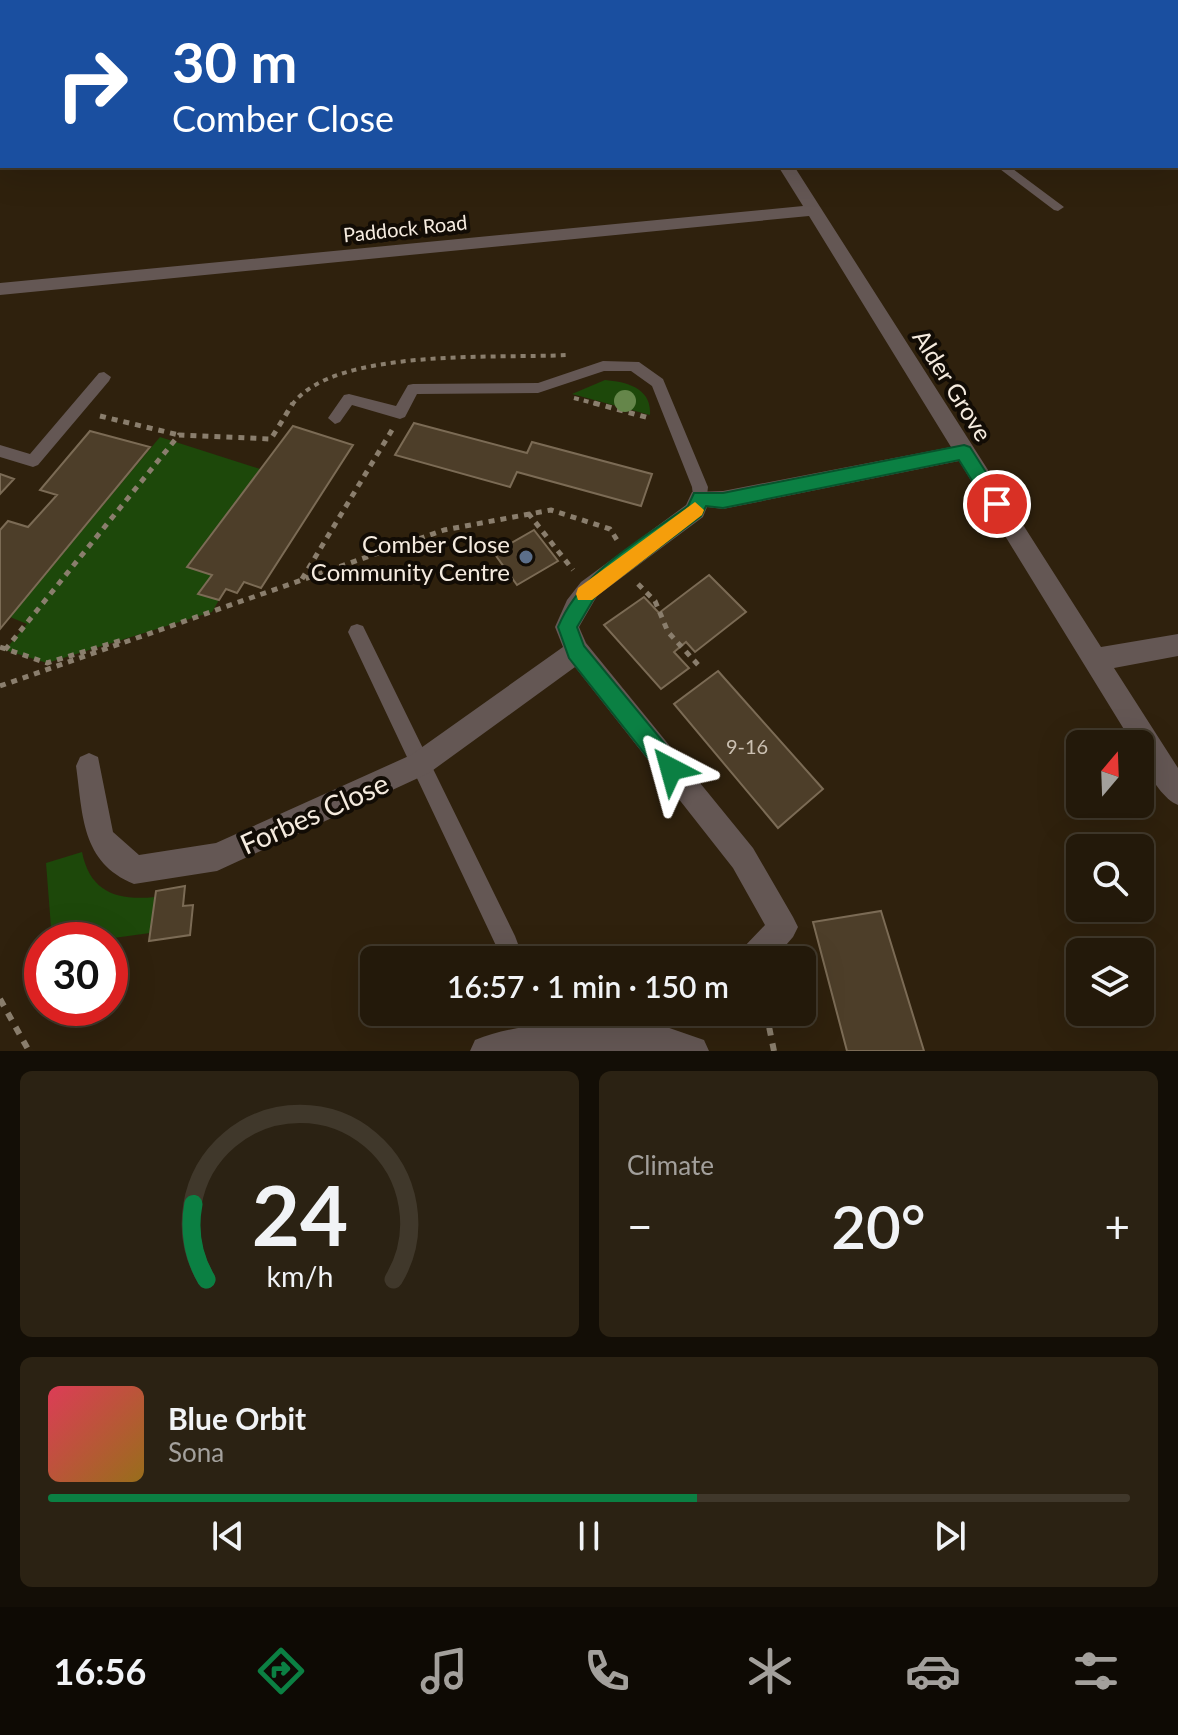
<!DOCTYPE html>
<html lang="en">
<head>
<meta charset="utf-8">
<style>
  body { margin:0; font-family:Lato,sans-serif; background:#2b2213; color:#f1f3f6; height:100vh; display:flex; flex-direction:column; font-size:30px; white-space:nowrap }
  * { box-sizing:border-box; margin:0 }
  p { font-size:26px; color:#a3a09c }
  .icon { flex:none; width:44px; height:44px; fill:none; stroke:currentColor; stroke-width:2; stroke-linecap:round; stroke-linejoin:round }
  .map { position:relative; height:1051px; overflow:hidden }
  .panel { display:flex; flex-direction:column; gap:20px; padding:20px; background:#130e06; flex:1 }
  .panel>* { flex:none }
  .top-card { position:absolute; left:0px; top:0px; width:1178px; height:168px; box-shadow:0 8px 32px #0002,0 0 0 2px #40382b; background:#1a4fa0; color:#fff; overflow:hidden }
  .needle { width:52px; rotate:19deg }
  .tools { position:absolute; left:1066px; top:730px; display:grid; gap:16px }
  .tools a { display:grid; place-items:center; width:88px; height:88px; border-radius:12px; background:#23190a; box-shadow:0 8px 32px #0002,0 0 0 2px #40382b; font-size:40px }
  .speed { position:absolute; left:24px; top:922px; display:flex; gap:16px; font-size:40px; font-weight:700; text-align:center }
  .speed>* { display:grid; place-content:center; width:104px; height:104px; border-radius:50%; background:#23190a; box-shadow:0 8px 32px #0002,0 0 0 2px #40382b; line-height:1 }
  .speed .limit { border:12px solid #d22; background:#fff; color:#111 }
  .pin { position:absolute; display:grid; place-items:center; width:68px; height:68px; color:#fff; margin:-34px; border:4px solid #fff; border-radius:50%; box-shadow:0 2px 8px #0007 }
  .me { position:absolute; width:88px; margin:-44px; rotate:321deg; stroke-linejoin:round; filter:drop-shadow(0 0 6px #0008) }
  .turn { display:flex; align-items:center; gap:28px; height:168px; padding:0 40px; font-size:36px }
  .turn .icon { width:104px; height:104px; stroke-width:2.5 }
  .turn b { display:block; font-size:56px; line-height:68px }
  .big { font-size:60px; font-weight:600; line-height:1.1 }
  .panel .tile { flex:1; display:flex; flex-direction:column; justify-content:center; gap:12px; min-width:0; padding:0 28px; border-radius:12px; background:#2b2213 }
  .panel .dial { align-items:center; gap:0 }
  .dial svg { height:208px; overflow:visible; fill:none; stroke:#40382b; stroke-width:7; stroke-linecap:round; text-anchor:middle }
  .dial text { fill:#f1f3f6; stroke:none }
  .song { display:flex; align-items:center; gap:24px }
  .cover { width:96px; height:96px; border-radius:12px; background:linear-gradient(135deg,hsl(350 70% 55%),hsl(40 70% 35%)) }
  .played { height:8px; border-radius:4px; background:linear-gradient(90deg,#0b8043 60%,#40382b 60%) }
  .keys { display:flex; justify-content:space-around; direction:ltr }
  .heat { display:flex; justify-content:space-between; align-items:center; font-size:44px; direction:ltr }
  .panel .tiles { flex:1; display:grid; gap:20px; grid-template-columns:1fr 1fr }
  .tile:last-child { grid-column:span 2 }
  .trip { position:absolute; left:360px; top:946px; width:456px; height:80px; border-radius:12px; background:#23190a; box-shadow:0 8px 32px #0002,0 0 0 2px #40382b; font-weight:600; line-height:80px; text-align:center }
  .tabs { display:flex; height:128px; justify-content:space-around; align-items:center; background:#0e0a04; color:#a3a09c }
  .tabs .icon { width:56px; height:56px }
  .tabs .on { color:#0b8043 }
  .tabs b { font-size:36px; color:#f1f3f6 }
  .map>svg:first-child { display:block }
  .green { fill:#1d480a }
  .building { fill:#4d3e29; stroke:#7b6b55; stroke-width:2 }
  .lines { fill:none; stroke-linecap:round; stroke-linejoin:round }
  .path-far2 { stroke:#8a7e6d; stroke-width:4; stroke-dasharray:5 5; stroke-linecap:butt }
  .path-far1 { stroke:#8a7e6d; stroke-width:5; stroke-dasharray:6 6; stroke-linecap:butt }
  .path { stroke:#8a7e6d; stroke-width:6; stroke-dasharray:8 8; stroke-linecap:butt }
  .service { fill:#645754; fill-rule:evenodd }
  .minor { fill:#645754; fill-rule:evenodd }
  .tertiary { fill:#645754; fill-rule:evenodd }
  .tree { fill:#65864a }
  .route { fill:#0b8043; stroke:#07532c; stroke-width:2 }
  .slow { fill:#f59e0b }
  .service-dot { fill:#5c6f8a; stroke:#120c05; stroke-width:3 }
  .labels { text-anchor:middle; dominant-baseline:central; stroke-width:8; stroke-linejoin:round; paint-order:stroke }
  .far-street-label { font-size:20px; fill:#f5ebdf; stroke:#120c05 }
  .number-label { font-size:20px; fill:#cbc0b2 }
  .street-label { font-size:24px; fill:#f5ebdf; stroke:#120c05 }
  .poi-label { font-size:24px; fill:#f5ebdf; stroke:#120c05; text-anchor:end }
  .near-street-label { font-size:28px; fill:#f5ebdf; stroke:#120c05 }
</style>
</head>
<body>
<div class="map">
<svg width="1178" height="1051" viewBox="0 0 1178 1051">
  <rect width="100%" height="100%" fill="#2f210d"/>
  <path class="green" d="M605,380C627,382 652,388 650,415L572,394Z
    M160,437L260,469L187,566L212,575L219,600L212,612L47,663L5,650L27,624L10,617Z
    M82,852C90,892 117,901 155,897L150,933L99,940H52L46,863Z"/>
  <path class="building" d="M414,423L527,453L532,442L652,474L641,506L517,472L510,487L395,455Z
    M293,426L353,445L261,588L244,582L237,593L226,589L219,600L198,594L212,575L187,567Z
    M90,431L150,447L0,629V530L8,521L28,527L57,495L40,490Z
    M0,474L14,479L0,494Z
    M534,530L558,561L517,585L494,553Z
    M709,575L746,612L695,652L686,642L674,652L689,668L661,689L604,625L644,597L659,613Z
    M718,671L823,789L778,828L674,704Z
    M185,886L183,906L193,905L190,935L149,941L156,891Z
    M881,911L924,1051H847L813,922Z"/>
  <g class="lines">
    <path class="path-far2" d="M574,398L601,405
      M292,405C333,347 499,359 567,355"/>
    <path class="path-far1" d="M594,403L649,418
      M100,416L179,435
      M528,513L573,570
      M302,579L392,430
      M638,584L655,601L668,632L701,668
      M0,647L47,663L125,639
      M5,650L179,435L271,439L293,403
      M0,686L444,530L551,510L610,529L617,540"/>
    <path class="path" d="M0,999L29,1051
      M766,1012L774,1051"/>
    <path class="service" d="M996,166H1009L1064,207L1058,211L1054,210Z
      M603,361L639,362L663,379L708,487L706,503H694L692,487L652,386L631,371H604L538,393L417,394L405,417L400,419L352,405L340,422L335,424L328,418L344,395L349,394L396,406L408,385L413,384L538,383Z
      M104,372L111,377L109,381L38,465L33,467L0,457V445L30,454L99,373Z
      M357,624L363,626L515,936L518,944L515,952L507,955L499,952L348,632L351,626Z"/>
    <path class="minor" d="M554,0H566L567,2H555Z
      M833,0H846L847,2H834Z
      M778,166H794L1101,647L1178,634V656L1114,668L1178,768V805C1160,798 1140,763 1140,744H1133L959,461L723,509L707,507L703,517L597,596L579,627L586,643L753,848L793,917L798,927L793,937L773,960H738L742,949L765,925L733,868L575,667L429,773L217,871L134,884C81,862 83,815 76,766L80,757L89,753L98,757L113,832L139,855L216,843L411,755L563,647L555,627L567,600L581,582L686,505L692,492L723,491L951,447L809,216L0,295V283L803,206Z
      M652,1022L704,1040L709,1051H470L475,1040C528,1018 595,1024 652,1022Z"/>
    <path class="tertiary" d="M923,0H946L922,2Z
      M966,0H980L981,2H967Z
      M0,89H2V97H0Z
      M1176,142L1178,143V154L1176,153Z"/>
  </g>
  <circle class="tree" cx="625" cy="401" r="11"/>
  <path class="route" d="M964,445L970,447L1003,499V509H990L959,460L723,508L706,506L701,516L596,595L577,627L584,646L679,761L682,769L679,777L671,780L663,777L569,658L558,627C581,571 640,541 688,506L694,493H723Z"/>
  <path class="slow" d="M695,502L704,510L702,515L592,600H578L576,594L578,588Z"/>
  <circle class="service-dot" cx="526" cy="557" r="8"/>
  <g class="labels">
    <g class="far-street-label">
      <text transform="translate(405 228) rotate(-6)">Paddock Road</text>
    </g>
    <g class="number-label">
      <text x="747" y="746">9-16</text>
    </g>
    <g class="street-label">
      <text transform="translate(953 385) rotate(58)">Alder Grove</text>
    </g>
    <g class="poi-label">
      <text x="510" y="543">Comber Close<tspan x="510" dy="28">Community Centre</tspan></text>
    </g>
    <g class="near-street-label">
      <text transform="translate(314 813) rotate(-24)">Forbes Close</text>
    </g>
  </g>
</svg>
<div class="tools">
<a><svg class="needle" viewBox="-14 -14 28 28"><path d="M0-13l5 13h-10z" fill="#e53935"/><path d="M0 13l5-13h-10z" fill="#a3a09c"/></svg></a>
<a><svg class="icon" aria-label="search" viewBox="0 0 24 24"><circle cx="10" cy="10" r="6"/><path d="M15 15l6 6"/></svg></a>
<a><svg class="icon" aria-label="layers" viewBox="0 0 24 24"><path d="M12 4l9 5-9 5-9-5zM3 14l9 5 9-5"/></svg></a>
</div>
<div class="speed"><div class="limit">30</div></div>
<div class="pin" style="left:997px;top:504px;background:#d93025"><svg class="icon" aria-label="arrive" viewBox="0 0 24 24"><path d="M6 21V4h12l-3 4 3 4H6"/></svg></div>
<svg class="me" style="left:671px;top:769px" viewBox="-20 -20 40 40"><path d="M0-17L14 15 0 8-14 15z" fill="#0b8043" stroke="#fff" stroke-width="4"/></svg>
<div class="trip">16:57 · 1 min · 150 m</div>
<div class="top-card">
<div class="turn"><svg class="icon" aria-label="right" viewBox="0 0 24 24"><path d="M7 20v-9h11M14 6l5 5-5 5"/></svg><div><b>30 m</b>Comber Close</div></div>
</div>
</div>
<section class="panel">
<div class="tiles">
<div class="tile dial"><svg viewBox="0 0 100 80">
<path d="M14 69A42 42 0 1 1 86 69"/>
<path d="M14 69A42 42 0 0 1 9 40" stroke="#0b8043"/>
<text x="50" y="56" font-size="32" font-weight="700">24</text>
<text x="50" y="72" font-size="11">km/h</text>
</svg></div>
<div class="tile"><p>Climate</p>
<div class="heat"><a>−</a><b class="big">20°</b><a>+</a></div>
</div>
<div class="tile">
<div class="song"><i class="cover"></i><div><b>Blue Orbit</b><p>Sona</p></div></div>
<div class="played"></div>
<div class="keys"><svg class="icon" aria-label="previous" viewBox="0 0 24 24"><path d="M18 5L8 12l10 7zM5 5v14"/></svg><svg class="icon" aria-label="pause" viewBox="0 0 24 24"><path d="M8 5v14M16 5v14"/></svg><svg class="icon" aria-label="next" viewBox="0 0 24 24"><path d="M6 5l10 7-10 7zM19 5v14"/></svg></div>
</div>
</div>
</section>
<nav class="tabs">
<b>16:56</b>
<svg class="icon on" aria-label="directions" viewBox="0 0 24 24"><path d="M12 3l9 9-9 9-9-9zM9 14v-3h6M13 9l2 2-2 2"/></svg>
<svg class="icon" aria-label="music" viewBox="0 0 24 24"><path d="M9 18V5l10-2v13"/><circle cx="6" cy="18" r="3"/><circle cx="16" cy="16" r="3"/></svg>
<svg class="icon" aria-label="phone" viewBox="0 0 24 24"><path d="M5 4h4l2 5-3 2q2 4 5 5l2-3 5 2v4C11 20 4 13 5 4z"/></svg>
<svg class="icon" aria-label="climate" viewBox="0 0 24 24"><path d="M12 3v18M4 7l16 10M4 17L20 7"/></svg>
<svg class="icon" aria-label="car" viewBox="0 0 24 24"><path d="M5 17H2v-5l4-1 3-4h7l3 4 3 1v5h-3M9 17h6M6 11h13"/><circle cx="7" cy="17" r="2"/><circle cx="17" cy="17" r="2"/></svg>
<svg class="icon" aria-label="filters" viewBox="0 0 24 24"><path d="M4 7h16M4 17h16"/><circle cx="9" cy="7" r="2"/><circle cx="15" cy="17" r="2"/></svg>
</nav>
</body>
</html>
